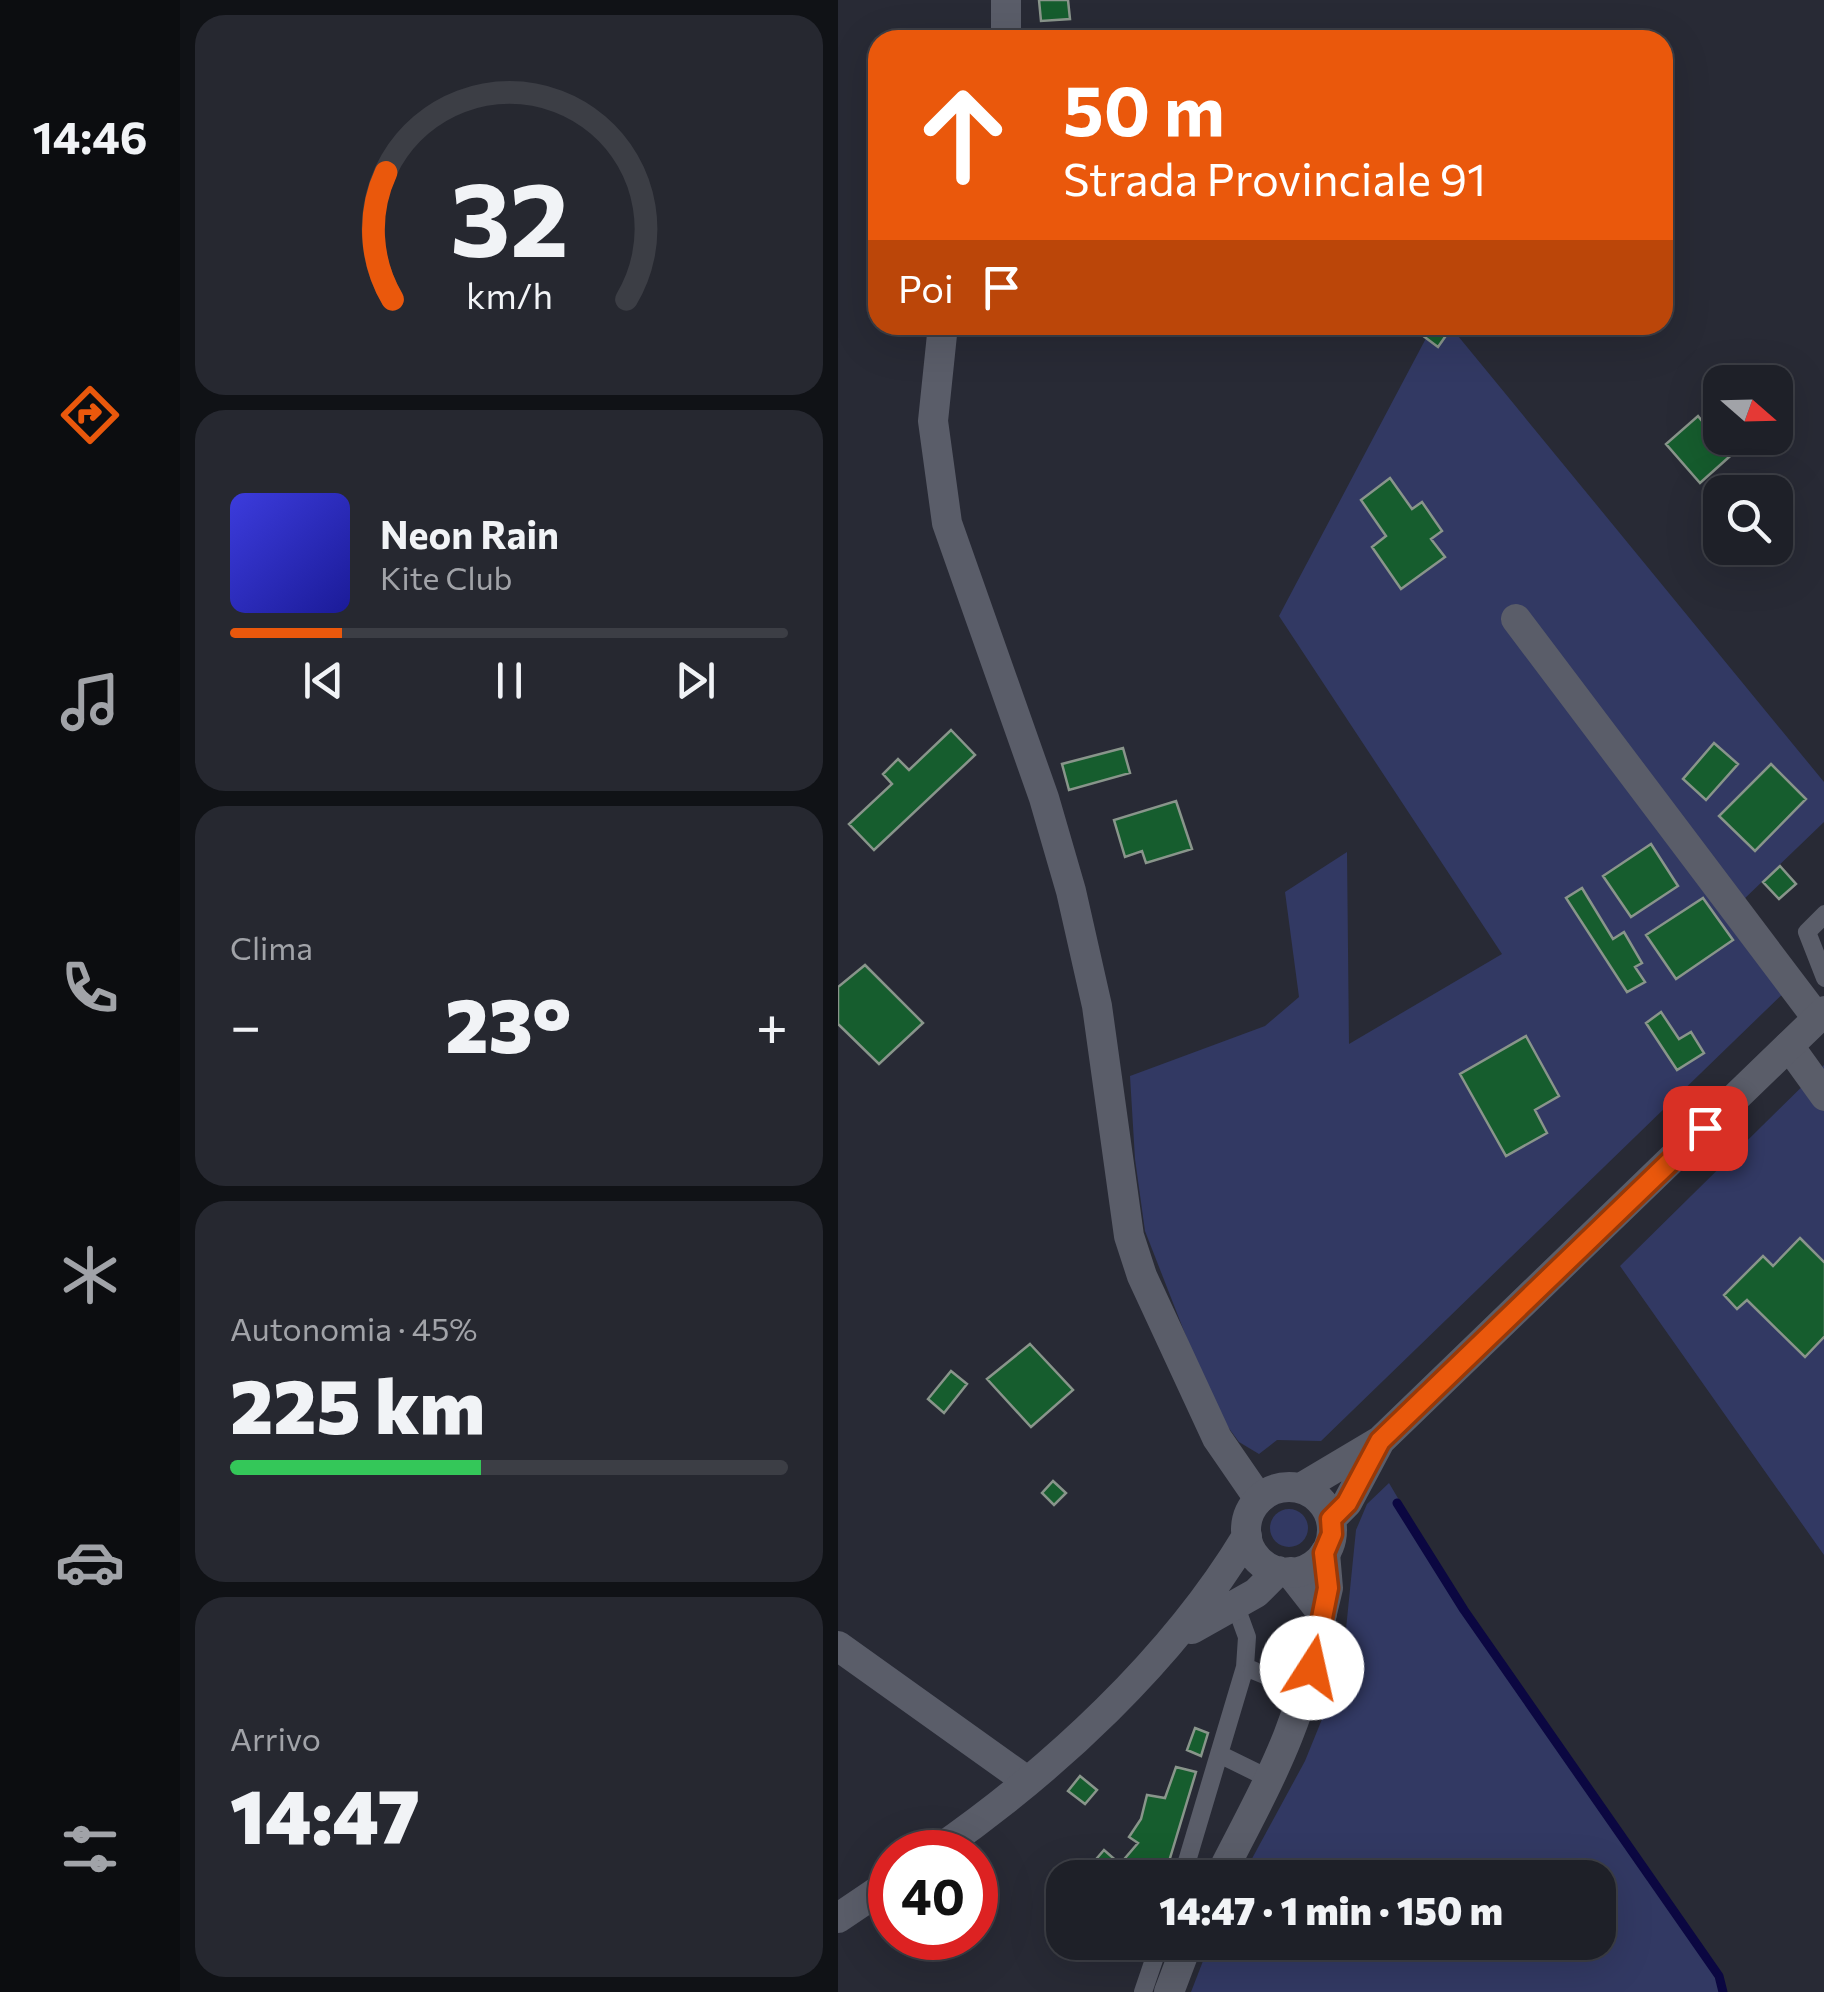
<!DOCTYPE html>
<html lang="it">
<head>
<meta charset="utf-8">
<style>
  body { margin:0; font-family:Commissioner,sans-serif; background:#262830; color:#f1f3f6; height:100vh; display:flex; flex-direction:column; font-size:38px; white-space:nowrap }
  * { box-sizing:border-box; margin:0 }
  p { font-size:32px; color:#a1a3a8 }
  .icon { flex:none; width:55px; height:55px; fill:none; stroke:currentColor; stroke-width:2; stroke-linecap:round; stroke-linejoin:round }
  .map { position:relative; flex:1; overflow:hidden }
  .panel { display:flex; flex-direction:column; gap:15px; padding:15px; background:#101216; width:658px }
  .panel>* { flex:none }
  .banner { position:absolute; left:30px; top:30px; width:805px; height:305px; border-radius:30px; box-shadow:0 10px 40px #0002,0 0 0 2px #3c3e45; background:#ea580c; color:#fff; overflow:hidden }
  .needle { width:65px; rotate:110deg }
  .buttons { position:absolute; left:865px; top:365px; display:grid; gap:20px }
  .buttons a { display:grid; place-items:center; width:90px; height:90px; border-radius:20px; background:#1e2028; box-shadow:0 10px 40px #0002,0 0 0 2px #3c3e45; font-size:50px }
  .speed { position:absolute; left:30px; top:1830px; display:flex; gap:20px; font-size:50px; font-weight:700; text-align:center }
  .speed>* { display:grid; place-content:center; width:130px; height:130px; border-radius:50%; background:#1e2028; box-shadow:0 10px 40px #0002,0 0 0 2px #3c3e45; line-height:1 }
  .speed .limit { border:15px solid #d22; background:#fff; color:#111 }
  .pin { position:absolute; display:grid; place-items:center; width:85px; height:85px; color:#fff; margin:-42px; border-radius:20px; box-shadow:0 5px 15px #0006 }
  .me { position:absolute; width:110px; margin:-55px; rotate:10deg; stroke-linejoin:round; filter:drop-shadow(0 0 8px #0008) }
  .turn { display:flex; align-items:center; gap:35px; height:210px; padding:0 30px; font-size:45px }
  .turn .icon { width:130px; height:130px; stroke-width:2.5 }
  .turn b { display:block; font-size:70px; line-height:85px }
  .then { display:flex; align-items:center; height:95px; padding:0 30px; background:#0003; gap:20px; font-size:38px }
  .big { font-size:75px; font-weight:800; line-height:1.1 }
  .panel .card { flex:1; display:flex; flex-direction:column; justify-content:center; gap:15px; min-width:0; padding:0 35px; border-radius:30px; background:#262830 }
  .panel .dial { align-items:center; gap:0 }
  .dial svg { height:260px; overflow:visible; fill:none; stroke:#3c3e45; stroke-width:7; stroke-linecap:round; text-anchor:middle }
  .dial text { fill:#f1f3f6; stroke:none }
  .song { display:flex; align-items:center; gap:30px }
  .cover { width:120px; height:120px; border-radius:15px; background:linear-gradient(135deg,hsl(240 70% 55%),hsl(240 70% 35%)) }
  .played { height:10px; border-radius:5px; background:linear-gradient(90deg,#ea580c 20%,#3c3e45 20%) }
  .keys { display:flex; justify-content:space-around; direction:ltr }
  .heat { display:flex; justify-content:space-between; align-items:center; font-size:55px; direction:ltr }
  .charge { height:15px; border-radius:8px; background:linear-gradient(90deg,#34c759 45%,#3c3e45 0) }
  .trip { position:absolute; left:208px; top:1860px; width:570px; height:100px; border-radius:30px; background:#1e2028; box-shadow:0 10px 40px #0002,0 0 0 2px #3c3e45; font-weight:800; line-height:100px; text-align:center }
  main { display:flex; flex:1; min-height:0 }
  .menu { display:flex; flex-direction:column; width:180px; justify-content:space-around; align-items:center; background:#0c0d10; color:#a1a3a8 }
  .menu .icon { width:70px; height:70px }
  .menu .active { color:#ea580c }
  .menu b { font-size:45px; color:#f1f3f6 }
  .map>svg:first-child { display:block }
  .green { fill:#323963 }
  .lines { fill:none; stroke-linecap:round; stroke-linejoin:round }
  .stream { stroke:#0b0741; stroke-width:9 }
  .building { fill:#165d2e; stroke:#89958b; stroke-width:2.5 }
  .service { stroke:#5a5d69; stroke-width:18 }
  .minor { stroke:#5a5d69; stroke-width:30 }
  .tertiary { stroke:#5a5d69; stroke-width:30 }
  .route-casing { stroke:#983908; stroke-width:25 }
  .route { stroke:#ea580c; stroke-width:18 }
</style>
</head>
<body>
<main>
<nav class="menu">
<b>14:46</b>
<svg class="icon active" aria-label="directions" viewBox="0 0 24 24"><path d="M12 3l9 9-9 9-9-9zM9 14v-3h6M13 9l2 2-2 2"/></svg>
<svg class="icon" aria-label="music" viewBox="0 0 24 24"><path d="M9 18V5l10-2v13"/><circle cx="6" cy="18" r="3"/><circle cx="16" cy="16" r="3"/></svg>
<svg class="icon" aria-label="phone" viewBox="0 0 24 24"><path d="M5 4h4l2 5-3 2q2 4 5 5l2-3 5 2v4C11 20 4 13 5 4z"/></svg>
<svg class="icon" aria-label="climate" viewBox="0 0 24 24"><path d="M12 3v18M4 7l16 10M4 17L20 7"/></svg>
<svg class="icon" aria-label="car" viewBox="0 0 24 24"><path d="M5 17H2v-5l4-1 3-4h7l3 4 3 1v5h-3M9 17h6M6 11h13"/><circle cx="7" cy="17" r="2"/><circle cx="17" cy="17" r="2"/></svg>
<svg class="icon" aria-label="filters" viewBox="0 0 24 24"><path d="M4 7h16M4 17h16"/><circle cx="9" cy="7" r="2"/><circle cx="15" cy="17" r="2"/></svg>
</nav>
<section class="panel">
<div class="card dial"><svg viewBox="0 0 100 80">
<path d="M14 69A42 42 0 1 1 86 69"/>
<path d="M14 69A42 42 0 0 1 12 30" stroke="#ea580c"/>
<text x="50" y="56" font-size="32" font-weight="700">32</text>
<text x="50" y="72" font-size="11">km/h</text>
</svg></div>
<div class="card">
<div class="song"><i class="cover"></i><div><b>Neon Rain</b><p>Kite Club</p></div></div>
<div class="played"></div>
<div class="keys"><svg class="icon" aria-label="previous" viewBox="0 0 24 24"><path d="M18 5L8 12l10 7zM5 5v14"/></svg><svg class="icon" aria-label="pause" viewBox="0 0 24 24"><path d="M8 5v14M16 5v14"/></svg><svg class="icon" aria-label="next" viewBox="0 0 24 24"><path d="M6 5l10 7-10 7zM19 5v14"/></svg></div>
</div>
<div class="card"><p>Clima</p>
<div class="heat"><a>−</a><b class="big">23°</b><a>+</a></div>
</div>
<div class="card"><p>Autonomia · 45%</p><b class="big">225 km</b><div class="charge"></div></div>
<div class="card"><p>Arrivo</p><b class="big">14:47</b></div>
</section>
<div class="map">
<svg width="987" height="1992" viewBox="0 0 987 1992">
  <rect width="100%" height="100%" fill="#282a35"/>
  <path class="green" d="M595,325H611L986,782V822L903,902L959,980L483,1441L439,1440L421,1454L401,1442L376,1408L307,1231L297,1159L292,1076L427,1026L461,997L447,892L509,852L511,1044L664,954L441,616Z
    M986,1065V1555L782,1266Z
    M551,1483L626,1610L881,1976L885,1992H353L372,1943L760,1942V1878L404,1877L467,1761L493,1697L508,1629L518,1530L529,1504Z
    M432 1528a19 19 0 1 1 38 0a19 19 0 1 1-38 0Z"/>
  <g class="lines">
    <path class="stream" d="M559,1503L626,1610L881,1976L885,1992"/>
  </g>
  <path class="building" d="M201,0H230L232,19L203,21Z
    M592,325L614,327L600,347L584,335Z
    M860,416L872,431L880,425L882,438H891L900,449L862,483L828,444Z
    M552,478L574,509L584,502L604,531L593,539L607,557L563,589L534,547L548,536L523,500Z
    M113,730L137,755L36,850L11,824L54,784L45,774L60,759L71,770Z
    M876,743L900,764L868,800L845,779Z
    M285,748L292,773L231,790L224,764Z
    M933,764L968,799L917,851L881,816Z
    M338,801L354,849L308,863L304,851L287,857L276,820Z
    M813,844L840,886L793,917L765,876Z
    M942,866L958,884L941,899L925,882Z
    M744,888L775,939L786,932L804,963L797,967L807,982L789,992L728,898Z
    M865,898L895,940L838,979L808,935Z
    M27,965L85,1023L41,1064L0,1024V987Z
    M823,1012L841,1039L853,1032L866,1053L839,1070L808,1023Z
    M688,1036L721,1096L697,1110L709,1133L668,1156L622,1074Z
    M962,1238L987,1263V1336L967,1357L909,1300L899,1309L886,1295L925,1256L935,1266Z
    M192,1344L235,1390L193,1427L149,1379Z
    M113,1371L129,1384L106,1413L90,1399Z
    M215,1481L228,1493L216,1505L204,1493Z
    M357,1728L370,1733L363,1756L349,1750Z
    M338,1767L358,1772L326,1878H242L266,1850L282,1864L300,1843L291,1837L303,1819L309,1795L327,1798Z
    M242,1776L259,1790L247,1804L230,1791Z"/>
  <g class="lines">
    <path class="service" d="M987,914L969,932L987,978
      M407,1667L468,1692
      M381,1754L434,1780
      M344,1878L407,1667L409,1637L397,1604
      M305,1992L322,1942"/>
    <path class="minor" d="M168,40V0
      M105,325L95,421L109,523L206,798L233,891L259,1006L291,1236L304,1276L379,1438L421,1499
      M678,619L979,1018
      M951,1046L987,1096
      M452,1572L484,1613
      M484,1613L490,1588L487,1553
      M0,1646L189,1781"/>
    <path class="tertiary" d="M408 1530a43 43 0 1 1 86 0a43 43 0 1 1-86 0Z
      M463,1488L542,1441L987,1011
      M493,1519L509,1503L541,1443
      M354,1629L418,1593L440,1571
      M97,1852C214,1771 335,1659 409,1536
      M381,1878C431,1780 465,1724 484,1613
      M0,1918L52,1883
      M331,1992L350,1942"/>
  </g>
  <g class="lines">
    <defs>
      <path id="route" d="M474,1668L490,1588L486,1553L494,1534L493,1519L509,1503L542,1441L867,1128"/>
    </defs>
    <use href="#route" class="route-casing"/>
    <use href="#route" class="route"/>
  </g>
</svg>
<div class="buttons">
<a><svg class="needle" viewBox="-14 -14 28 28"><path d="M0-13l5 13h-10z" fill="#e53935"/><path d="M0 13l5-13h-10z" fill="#a1a3a8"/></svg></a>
<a><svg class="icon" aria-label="search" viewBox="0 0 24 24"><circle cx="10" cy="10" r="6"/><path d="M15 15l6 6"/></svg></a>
</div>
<div class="speed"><div class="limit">40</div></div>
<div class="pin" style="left:867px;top:1128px;background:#d93025"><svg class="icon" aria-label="arrive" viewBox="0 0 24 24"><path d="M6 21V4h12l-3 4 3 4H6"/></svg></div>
<svg class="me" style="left:474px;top:1668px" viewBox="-20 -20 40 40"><circle r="19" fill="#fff"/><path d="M0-13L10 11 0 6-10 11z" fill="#ea580c"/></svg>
<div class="trip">14:47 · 1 min · 150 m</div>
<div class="banner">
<div class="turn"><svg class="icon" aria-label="ahead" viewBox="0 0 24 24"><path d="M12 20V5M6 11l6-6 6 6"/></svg><div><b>50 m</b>Strada Provinciale 91</div></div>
<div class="then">Poi<svg class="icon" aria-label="arrive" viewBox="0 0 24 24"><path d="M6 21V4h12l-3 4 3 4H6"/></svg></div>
</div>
</div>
</main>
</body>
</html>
